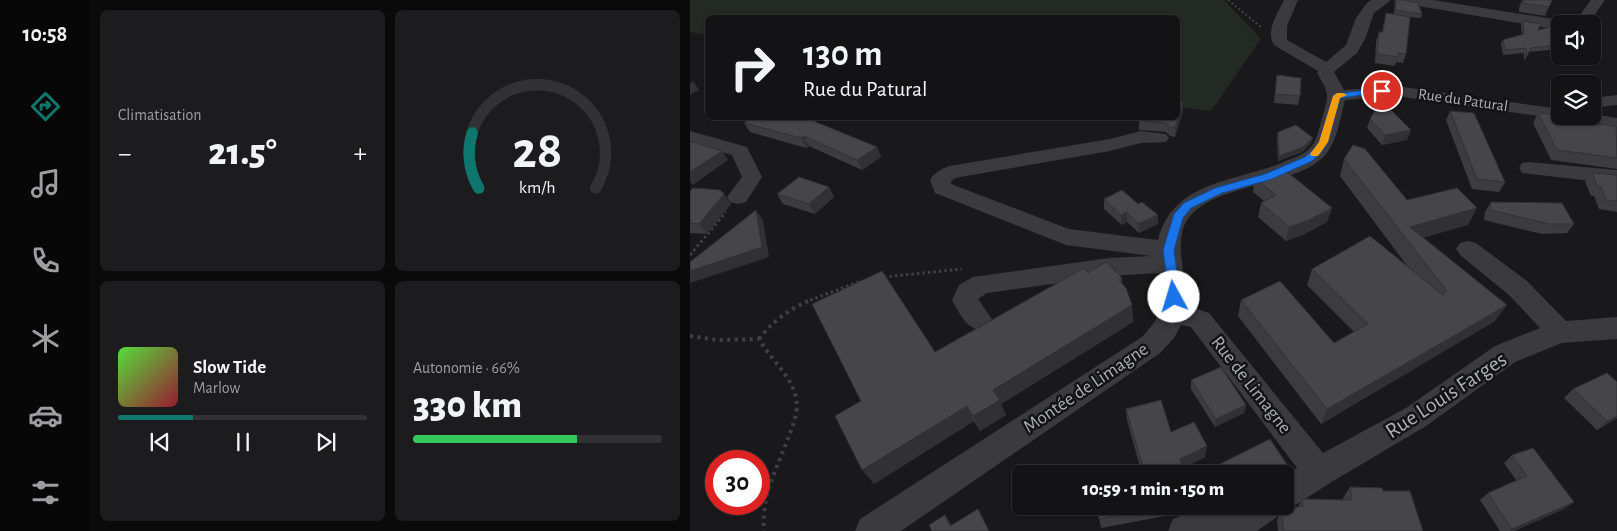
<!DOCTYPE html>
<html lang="fr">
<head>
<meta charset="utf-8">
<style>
  body { margin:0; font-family:"Alegreya Sans",sans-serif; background:#1c1b1d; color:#f1f3f6; height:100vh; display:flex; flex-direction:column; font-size:19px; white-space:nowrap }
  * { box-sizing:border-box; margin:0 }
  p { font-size:16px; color:#9d9ea0 }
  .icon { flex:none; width:28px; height:28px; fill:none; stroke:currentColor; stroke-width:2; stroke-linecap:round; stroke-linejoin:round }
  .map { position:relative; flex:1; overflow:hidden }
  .panel { display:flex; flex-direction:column; gap:10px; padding:10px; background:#0a0a0b; width:600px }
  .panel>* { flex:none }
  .top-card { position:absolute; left:15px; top:15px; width:475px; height:105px; border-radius:8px; box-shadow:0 1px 4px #0004,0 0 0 1px #323234; background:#131214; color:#f1f3f6; overflow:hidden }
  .fabs { position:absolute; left:861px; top:15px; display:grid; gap:10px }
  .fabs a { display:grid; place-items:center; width:50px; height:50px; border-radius:8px; background:#131214; box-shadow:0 1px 4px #0004,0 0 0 1px #323234; font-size:25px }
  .speed { position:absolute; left:15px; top:450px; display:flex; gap:10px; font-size:25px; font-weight:700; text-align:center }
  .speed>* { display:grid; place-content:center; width:65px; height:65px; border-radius:50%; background:#131214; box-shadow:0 1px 4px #0004,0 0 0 1px #323234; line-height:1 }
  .speed .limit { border:8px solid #d22; background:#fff; color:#111 }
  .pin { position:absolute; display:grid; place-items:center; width:42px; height:42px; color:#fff; margin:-21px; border:2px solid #fff; border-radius:50%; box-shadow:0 1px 5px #0007 }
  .me { position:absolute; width:55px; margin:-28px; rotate:354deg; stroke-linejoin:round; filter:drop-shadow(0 0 4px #0008) }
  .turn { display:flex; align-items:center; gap:18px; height:105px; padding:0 15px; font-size:22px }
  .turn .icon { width:65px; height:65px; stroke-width:2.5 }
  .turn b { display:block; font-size:35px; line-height:42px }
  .big { font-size:38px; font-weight:800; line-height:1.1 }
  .panel .widget { flex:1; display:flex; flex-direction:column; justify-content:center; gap:8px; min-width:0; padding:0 18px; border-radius:8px; background:#1c1b1d }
  .panel .dial { align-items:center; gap:0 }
  .dial svg { height:130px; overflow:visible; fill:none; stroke:#323234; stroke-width:7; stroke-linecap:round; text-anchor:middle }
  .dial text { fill:#f1f3f6; stroke:none }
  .song { display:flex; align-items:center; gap:15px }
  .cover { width:60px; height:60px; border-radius:8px; background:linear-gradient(135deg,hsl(110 70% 55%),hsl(350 70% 35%)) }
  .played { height:5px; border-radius:2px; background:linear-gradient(90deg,#0f766e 30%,#323234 30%) }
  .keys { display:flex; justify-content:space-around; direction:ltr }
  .heat { display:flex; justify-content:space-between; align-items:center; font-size:28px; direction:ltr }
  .charge { height:8px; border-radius:4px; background:linear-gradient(90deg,#34c759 66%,#323234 0) }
  .panel .tiles { flex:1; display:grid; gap:10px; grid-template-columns:repeat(2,1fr) }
  .trip { position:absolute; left:322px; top:465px; width:282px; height:50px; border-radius:8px; background:#131214; box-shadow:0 1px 4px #0004,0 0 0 1px #323234; font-weight:800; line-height:50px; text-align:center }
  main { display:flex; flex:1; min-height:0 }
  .dock { display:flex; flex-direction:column; width:90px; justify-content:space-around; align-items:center; background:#080708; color:#9d9ea0 }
  .dock .icon { width:35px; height:35px }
  .dock .on { color:#0f766e }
  .dock b { font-size:22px; color:#f1f3f6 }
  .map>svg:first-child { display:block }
  .green { fill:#232a24 }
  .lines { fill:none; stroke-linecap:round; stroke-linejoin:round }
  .path-far2 { stroke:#404146; stroke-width:2; stroke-dasharray:2 2.5; stroke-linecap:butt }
  .path-far1 { stroke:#404146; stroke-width:3; stroke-dasharray:2.5 3; stroke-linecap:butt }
  .path { stroke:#404146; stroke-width:4; stroke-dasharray:3 4.5; stroke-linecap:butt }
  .minor { fill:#3a3a3f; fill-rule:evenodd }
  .wall { fill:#3c3c40 }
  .shaded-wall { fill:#313134 }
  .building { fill:#46464a; stroke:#313134 }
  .route { fill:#1a73e8; stroke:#114b97 }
  .slow { fill:#f59e0b }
  .labels { text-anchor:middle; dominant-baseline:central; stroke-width:5; stroke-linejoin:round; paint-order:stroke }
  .far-street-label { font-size:16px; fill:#acafb9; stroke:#141315 }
  .street-label { font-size:19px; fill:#acafb9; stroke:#141315 }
  .near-street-label { font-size:22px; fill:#acafb9; stroke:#141315 }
</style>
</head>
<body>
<main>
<nav class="dock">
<b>10:58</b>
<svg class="icon on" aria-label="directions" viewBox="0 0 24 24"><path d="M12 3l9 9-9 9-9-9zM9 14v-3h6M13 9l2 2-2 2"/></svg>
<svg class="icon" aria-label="music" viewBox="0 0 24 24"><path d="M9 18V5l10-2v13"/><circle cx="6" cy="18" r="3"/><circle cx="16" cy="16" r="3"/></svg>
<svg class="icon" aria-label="phone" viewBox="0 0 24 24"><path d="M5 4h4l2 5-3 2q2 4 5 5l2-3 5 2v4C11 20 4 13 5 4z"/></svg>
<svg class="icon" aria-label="climate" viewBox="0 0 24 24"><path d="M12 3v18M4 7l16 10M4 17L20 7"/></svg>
<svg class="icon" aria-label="car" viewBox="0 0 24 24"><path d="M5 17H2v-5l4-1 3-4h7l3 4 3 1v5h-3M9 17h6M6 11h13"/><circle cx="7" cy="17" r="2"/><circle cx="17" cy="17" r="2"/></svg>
<svg class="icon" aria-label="filters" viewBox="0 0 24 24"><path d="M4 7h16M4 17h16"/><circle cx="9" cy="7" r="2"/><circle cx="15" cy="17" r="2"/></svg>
</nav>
<section class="panel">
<div class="tiles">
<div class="widget"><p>Climatisation</p>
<div class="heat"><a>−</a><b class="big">21.5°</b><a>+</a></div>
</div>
<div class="widget dial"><svg viewBox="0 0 100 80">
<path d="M14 69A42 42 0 1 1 86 69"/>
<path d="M14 69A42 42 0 0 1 10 35" stroke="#0f766e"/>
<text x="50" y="56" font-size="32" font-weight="700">28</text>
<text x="50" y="72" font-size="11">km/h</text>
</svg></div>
<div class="widget">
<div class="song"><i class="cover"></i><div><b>Slow Tide</b><p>Marlow</p></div></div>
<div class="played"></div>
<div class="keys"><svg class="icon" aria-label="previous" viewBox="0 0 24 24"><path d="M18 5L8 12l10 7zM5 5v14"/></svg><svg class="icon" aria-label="pause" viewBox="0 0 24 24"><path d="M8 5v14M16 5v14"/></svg><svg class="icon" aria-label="next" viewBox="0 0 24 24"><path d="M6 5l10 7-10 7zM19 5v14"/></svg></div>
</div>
<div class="widget"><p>Autonomie · 66%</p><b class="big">330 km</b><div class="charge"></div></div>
</div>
</section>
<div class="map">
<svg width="927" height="531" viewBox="0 0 927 531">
  <rect width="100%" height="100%" fill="#19181a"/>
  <path class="green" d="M0,0H534L571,39L521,111L488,107V18H18L17,35L0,32Z"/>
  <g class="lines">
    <path class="path-far2" d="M538,0L571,27"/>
    <path class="path-far1" d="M0,255L36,212
      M194,277L272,269
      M115,302L171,281"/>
    <path class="path" d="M0,336L27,340L69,339C83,364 112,383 106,414C96,454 70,489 74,531
      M69,339C82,322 98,310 118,301"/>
    <path class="minor" d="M594,0H608L597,26V40L636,62L656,45L666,18L676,4L681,0H701L684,13L675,39L667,53L644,72L654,90L706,86L870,109V116H902V114L927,118V130L885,121L877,117L870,119L706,96L655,100C650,118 648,139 636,154C608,189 508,182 493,229C486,254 498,280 496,305L519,313L633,453L716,408L805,346L850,328L819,295L770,255L766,249L770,243L778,241L786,243L837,281L876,321L927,317V339L872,343L825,362L736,426L640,483L607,504L596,509L592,507L587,517L567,531H478L483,519L495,514L540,510L546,506H596V475L607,468L501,327L491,325L484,338L470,353L211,531H165L170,519L452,337C474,313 474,306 470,273L419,276L297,293L288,299L303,321L299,328C279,335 271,316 262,300L269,285L283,277L419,258L461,256L376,245L245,193L240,180C244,173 251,169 259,166L420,139L451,131L476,134L479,138L476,142L451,143L420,151L265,178L261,182V184L379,229L468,240C483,180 547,182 594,162C603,158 614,155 621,147C627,140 629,128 632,119C639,94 640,95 627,73L628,71L584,45C575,31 588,13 594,0Z
      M710,0H743L870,20L877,24H870V30L717,4L712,3Z
      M901,0H915L898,24H880L887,19Z
      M927,95V105L902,108V98Z
      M0,131L57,147L72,177L56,202L48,204L40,202L37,197L52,177L42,155L0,143Z
      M839,162L927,170V184L832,173L829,168L832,163Z"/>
  </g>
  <path class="wall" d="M705,0H714L732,14L731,18L720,17L716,54L713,63L706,62L705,66L685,63L686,41L689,32H692L696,13L704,14Z
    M832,0H862L855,16L829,12V8Z
    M833,21L848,30L870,27V49L839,52L834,61V53L813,55L811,44L813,40L832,35L831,25Z
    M902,28L909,40L906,45L902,46Z
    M587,75L610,96L608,105L584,103Z
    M493,111L485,137L480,136L476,132L449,130V120Z
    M760,111L815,182L809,192L782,189L756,120Z
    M848,113L874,117L894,123L927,127V169L861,160L843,123Z
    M52,118H116L187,147L191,157L172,170L119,146L116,148L60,132L54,123L59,120Z
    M680,119L721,130L717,140L692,145L677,128Z
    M588,132L623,138L621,143L612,152L588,161L587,137Z
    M654,159L717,200L778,225L733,237L805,321L631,424L548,316L551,300L644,343L664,332L617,285L622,269L718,267L650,176Z
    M902,173L927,175V212L909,209L904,196H901L895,182Z
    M565,178L637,222L613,235L596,241L568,217L571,203L574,201L563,192Z
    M139,187L144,197L125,214L93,204L87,194Z
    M0,191L41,204L17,234L0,233Z
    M414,199L448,204L468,215V224L449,233L437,222L432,225L414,209Z
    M801,202L884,224L877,233L852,234L794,220L795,212Z
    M398,273L432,278V284L442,305L443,322L311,404L316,415L290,431L284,421L184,484L171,401L245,352Z
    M501,380L556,405L554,413L525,427L501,389Z
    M927,382V418L907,430L874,398L883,389Z
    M436,409L481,432L515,457L493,468L495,474H452L437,420Z
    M822,455L884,502L874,509L824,531H810L790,500L798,493L826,480L814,463Z
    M530,464L596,474H529L528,472Z
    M660,487L693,491L733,531H588L587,520L591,510L608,507L612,499L653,500V498Z
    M407,506H492L491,513L411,528Z"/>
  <path class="shaded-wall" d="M3,81L9,90L0,95V83Z
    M493,102V111L485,137V128Z
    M721,130L717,140L692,145L695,135Z
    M114,136L119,146L116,148L111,138Z
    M623,138L621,143L612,152L588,161L589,156Z
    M187,147L191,157L172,170L167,160Z
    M32,151L38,160L3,185L0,181V172Z
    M139,187L144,197L125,214L119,204Z
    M34,194L41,204L17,234L9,224Z
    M642,208L637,222L613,235L596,241L599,227Z
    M787,208L778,225L718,242L720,227Z
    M66,210L73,220L79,257L0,283V271Z
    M437,212V222L432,225L431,215Z
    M468,215V224L449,233L448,224Z
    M442,305L443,322L311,404L316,415L290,431L283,416L303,390Z
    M817,305L805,321L631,424L637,409Z
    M556,405L554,413L525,427L526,419Z
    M277,406L284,421L184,484L172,470Z
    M927,416V418L907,430L917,421Z
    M517,446L515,457L489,470L490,459Z
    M884,502L874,509L824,531H820L822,529Z
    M255,515L260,522L265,531L260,526Z"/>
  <path class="building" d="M706,0H714L728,3L732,14L705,10Z
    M833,0H862L859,7L833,3Z
    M696,13L720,17L716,54L708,53V57L687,54L689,32H693Z
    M833,21L851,24L848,30L865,26L870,27V45L841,48L837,56L836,48L815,50L813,40L834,34Z
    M883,21H898L900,24H874Z
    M902,28L909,40L902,41Z
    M587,75L611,78L610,96L585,94Z
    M691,100L721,130L695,135L680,119Z
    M488,102H493L485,128L480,127L476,123L449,120L450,118H488Z
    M760,111L784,113L815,182L787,179Z
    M848,113L870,115V116L891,118L894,123L926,126L927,158L867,150Z
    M63,118H116L187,147L167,160L114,136L111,138L54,123Z
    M606,125L623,138L613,147L589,156L588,132Z
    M0,141L32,151L0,172Z
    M663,145L675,149L717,200L767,188L787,208L720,227L817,305L637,409L551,300L590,281L644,343L678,324L622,269L680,236L753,295L757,291L654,159Z
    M591,167L642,208L617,221L599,227L571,203L586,195L565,178Z
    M902,173L927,175V201L916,200L911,187H908Z
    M109,177L139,187L119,204L87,194Z
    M3,188L30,190L34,194L9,224L0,223V191Z
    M432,190L448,204L452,202L468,215L448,224L437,212L431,215L414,199Z
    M801,202L872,203L884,224H859L800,210Z
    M66,210L72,247L0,271V262Z
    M416,262L432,278L429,280L436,288L442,305L303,390L310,400L283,416L277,406L172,470L145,416L171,401L122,304L192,271L245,352L394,268L398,273Z
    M531,367L556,405L526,419L501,380Z
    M917,373L927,382V416L917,421L883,389Z
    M471,400L481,432L504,422L517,446L490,459L495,474H455L436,409Z
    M580,439L598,466L597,471L592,474H535L530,464Z
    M843,448L884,502L822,529L798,493L837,476L822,455Z
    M660,487L692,488L693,491H720L733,531H594L591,510L613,506L612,499L662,500Z
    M407,506H478L409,519Z
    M288,509L299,531H241H242L239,525L255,515L260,526Z"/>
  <path class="route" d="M692,88L696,91L695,92L650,98L638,142L631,153L622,161L582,179L532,193L501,208L493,218L484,250L490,297L488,301H480L473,250L484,214L494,203L525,188L575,174L615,157L624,149L629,142L644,94Z"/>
  <path class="slow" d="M647,93H653L657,95L650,98L638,142L628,156H621L620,154L629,142L643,96Z"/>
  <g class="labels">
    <g class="far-street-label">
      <text transform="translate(773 100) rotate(8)">Rue du Patural</text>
    </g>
    <g class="street-label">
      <text transform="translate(561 385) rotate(52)">Rue de Limagne</text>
      <text transform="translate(396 388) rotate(-34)">Montée de Limagne</text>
    </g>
    <g class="near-street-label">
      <text transform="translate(756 395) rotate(-33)">Rue Louis Farges</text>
    </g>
  </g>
</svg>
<div class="fabs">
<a><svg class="icon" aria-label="sound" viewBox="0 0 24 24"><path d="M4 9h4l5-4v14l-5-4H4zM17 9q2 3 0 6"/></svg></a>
<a><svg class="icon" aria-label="layers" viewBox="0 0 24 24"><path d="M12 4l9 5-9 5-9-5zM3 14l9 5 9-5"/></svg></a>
</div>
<div class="speed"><div class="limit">30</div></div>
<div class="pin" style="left:692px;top:91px;background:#d93025"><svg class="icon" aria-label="arrive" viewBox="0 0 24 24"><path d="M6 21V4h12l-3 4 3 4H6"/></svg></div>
<svg class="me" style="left:484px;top:297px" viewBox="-20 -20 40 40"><circle r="19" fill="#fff"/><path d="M0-13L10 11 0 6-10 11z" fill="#1a73e8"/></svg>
<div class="trip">10:59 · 1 min · 150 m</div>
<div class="top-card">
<div class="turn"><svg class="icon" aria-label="right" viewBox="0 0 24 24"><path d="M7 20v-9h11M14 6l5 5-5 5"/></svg><div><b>130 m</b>Rue du Patural</div></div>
</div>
</div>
</main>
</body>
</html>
